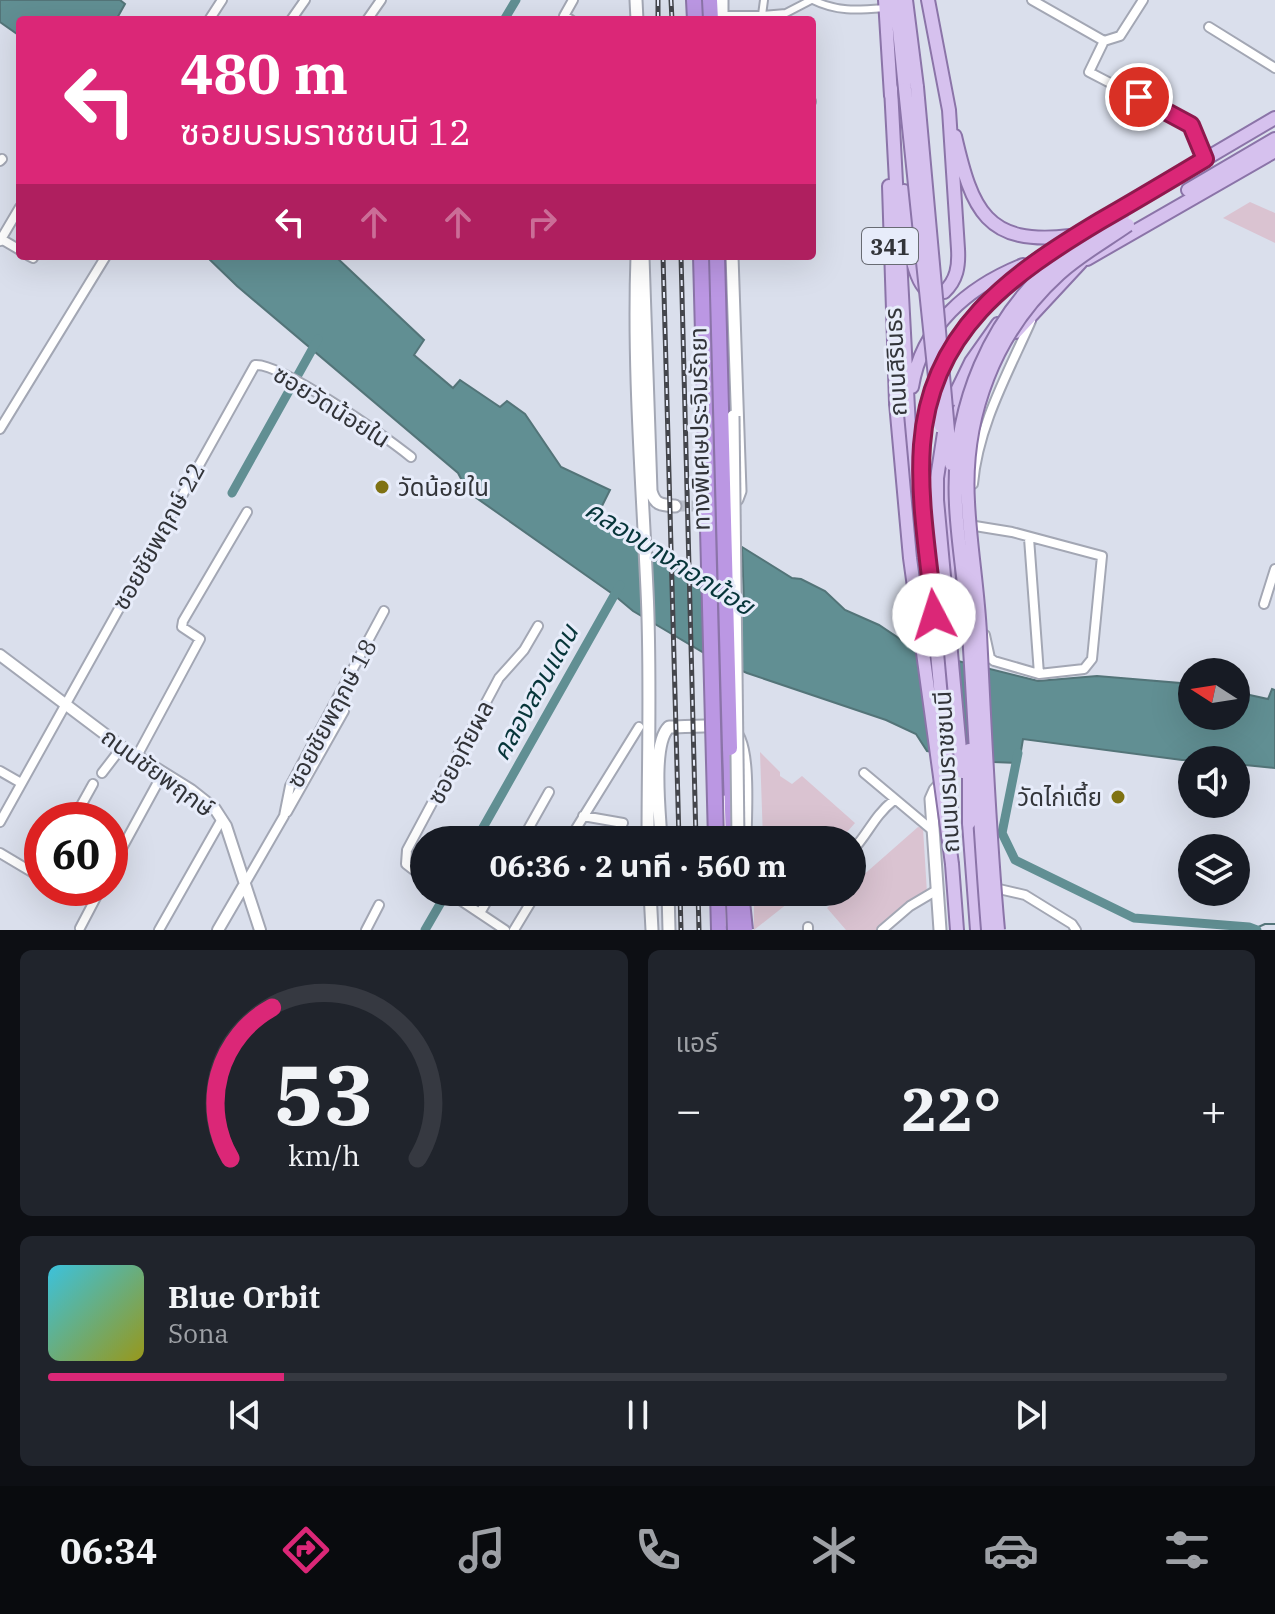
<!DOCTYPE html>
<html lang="th">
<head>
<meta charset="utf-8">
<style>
  body { margin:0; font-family:"IBM Plex Serif","Noto Sans Thai",serif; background:#20242c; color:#f1f3f6; height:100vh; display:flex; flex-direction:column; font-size:30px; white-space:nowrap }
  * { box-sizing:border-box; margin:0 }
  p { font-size:26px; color:#9ea1a6 }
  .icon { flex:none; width:44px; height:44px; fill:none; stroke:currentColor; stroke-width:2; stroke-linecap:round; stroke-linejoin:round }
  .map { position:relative; height:930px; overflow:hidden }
  .side { display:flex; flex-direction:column; gap:20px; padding:20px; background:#0d0f14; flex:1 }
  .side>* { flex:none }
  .top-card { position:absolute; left:16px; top:16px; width:800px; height:244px; border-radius:8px; box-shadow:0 8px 32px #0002; background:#db2777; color:#fff; overflow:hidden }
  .needle { width:52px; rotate:282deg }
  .buttons { position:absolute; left:1178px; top:658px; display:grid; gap:16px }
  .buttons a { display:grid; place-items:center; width:72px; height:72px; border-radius:50%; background:#171b24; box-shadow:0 8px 32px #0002; font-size:40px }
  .speed { position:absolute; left:24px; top:802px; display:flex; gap:16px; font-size:40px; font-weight:700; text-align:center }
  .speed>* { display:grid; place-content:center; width:104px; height:104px; border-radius:50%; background:#171b24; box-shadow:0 8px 32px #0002; line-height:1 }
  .speed .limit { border:12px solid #d22; background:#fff; color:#111 }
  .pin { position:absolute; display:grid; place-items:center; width:68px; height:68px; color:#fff; margin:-34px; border:4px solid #fff; border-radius:50%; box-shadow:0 2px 8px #0007 }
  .me { position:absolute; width:88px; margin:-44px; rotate:355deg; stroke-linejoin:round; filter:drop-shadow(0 0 6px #0008) }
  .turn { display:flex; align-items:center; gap:28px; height:168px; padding:0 32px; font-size:36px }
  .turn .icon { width:104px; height:104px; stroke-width:2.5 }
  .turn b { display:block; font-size:56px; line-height:68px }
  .lanes { display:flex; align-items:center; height:76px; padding:0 32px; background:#0003; justify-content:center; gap:40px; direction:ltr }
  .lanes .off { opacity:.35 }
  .big { font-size:60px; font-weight:700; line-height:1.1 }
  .side .widget { flex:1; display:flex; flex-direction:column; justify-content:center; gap:12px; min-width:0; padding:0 28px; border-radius:12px; background:#20242c }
  .side .dial { align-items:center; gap:0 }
  .dial svg { height:208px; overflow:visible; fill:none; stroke:#363941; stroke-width:7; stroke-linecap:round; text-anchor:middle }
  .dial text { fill:#f1f3f6; stroke:none }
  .song { display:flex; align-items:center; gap:24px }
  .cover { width:96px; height:96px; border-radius:12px; background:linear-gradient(135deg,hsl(190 70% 55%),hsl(60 70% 35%)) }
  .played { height:8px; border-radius:4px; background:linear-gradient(90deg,#db2777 20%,#363941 20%) }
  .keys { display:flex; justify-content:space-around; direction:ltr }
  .heat { display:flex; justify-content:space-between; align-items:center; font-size:44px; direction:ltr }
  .side .tiles { flex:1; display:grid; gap:20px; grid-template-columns:1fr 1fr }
  .widget:last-child { grid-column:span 2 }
  .trip { position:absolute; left:410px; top:826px; width:456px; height:80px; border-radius:40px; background:#171b24; box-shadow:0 8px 32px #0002; font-weight:700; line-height:80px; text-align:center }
  .menu { display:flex; height:128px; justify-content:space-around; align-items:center; background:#090b0e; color:#9ea1a6 }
  .menu .icon { width:56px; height:56px }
  .menu .on { color:#db2777 }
  .menu b { font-size:36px; color:#f1f3f6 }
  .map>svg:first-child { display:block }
  .green { fill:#dac3d1 }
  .water { fill:#618f93; stroke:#537478; stroke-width:2 }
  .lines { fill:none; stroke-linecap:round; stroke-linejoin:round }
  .stream { stroke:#537478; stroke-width:2 }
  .canal { stroke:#618f93; stroke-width:9 }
  .secondary-tunnel { stroke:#b8bdc8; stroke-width:11; stroke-dasharray:11 5.5; stroke-linecap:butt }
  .pedestrian-casing { stroke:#a3a7b4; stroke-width:10 }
  .minor-casing { stroke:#a3a7b4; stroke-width:12 }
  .tertiary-casing { stroke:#a3a7b4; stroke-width:14 }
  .secondary-casing { stroke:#a3a7b4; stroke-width:15 }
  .primary-casing { stroke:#8b74a8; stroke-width:16 }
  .motorway-casing { stroke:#8b74a8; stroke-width:18 }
  .pedestrian { stroke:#fff; stroke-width:6 }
  .minor { stroke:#fff; stroke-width:8 }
  .tertiary { stroke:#fff; stroke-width:10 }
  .secondary { stroke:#fff; stroke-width:11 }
  .primary { stroke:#d6c1ee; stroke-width:12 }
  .motorway { stroke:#bb97e3; stroke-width:14 }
  .rail-casing { stroke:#44464c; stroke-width:5 }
  .rail { stroke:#e7ecfa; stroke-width:2; stroke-dasharray:6; stroke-linecap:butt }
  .secondary-bridge-casing { stroke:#a3a7b4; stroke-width:15; stroke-linecap:butt }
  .primary-bridge-casing { stroke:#8b74a8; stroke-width:16; stroke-linecap:butt }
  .motorway-bridge-casing { stroke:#8b74a8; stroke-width:18; stroke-linecap:butt }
  .secondary-bridge { stroke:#fff; stroke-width:11 }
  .primary-bridge { stroke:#d6c1ee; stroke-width:12 }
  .motorway-bridge { stroke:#bb97e3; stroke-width:14 }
  .route-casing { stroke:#8e194d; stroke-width:20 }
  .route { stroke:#db2777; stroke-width:14 }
  .poi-dot { fill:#7f7213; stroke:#e7ecfa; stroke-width:3 }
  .labels { text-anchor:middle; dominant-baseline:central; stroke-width:6; stroke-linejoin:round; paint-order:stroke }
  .shield { fill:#e7ecfa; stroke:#686b73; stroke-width:2 }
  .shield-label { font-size:22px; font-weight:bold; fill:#323439 }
  .street-label { font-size:24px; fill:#323439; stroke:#e7ecfa }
  .poi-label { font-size:24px; fill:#323439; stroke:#e7ecfa; text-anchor:start }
  .water-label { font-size:26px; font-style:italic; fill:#063539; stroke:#e7ecfa }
</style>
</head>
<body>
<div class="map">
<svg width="1275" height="930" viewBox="0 0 1275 930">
  <rect width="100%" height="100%" fill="#dadfec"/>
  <path class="green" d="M1250,202L1275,213V243L1223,218Z
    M760,752L780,772V776L792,784L802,776L855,823L840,840H763Z
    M918,827L923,828L927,893L877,930H846L827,908L844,892H852V885Z
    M754,892H802L754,930Z"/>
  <path class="water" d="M0,0H120L125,4L116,20H20V36L0,22Z
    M206,256H335L424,340L414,355L453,388L460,380L500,407L507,401L525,414L561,467L610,490L602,506L603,521L637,544L744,604L742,547L792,578L801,579L825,591L845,610L879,625L918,651L1038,681L1097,676L1192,684V716H1236V692L1268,699L1272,689L1275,690V768L1236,764V760H1182L1023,739L1019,763L993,762L927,751L916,734L886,720L747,673L711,657L633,611L614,595L468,492L458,473L237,286Z"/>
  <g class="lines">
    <path class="stream" d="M1256,928L1265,924H1275"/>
    <path class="canal" d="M504,20L516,0
      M232,493L318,339
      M1018,753L1002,833L1015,860L1134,918L1249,927L1257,930
      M476,840L620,585
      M425,930L447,892"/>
    <path class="secondary-tunnel" d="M675,506H703"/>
    <defs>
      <path id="pedestrian" d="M764,0L762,15L786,13L811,0
        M813,0C837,12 858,10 885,8
        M723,15H762L761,20
        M812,101V102"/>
      <path id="minor" d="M1032,0L1104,41
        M1143,0L1120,36L1104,41L1089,72L1191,125L1205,159
        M209,20L222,0
        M291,20L305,0
        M367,20L381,0
        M571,20L564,16L573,0
        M1209,27L1275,68
        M0,161L2,159
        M1,239L20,250
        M0,241L20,207
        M29,256L33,258
        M0,429L106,256
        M973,484C978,426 1008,373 1031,321
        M975,526L1012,532L1102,556L1092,659L1084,669L1039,674L994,661L990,658L985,635
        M1029,538L1039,674
        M921,580L924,602L932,614L965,612L969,608
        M1264,604L1275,569
        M137,756L200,639L182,627L183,621L247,512
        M0,771L21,783
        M102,773L122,747
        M864,773L932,830
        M287,812L344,711
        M583,816L623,823
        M73,820L93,784
        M0,822L255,365C280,362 387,438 411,457
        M522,840L549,792
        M569,840L639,727
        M852,851C869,833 873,817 894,800
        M0,853L37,875L42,874
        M110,870L163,773
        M424,878L406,864L407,850L499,678L524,650L538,626
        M243,887L284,816L290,786L384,611
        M999,889L1025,895L1072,924L1076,930
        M448,892L505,930
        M480,913L492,892
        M808,927V930
        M80,928L101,888
        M159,930L222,819
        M366,930L379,905
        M514,930L537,892
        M882,930L910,906L937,890"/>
      <path id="tertiary" d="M0,655L122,747L191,790L215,809L226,826L260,930
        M218,930L243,887"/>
      <path id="secondary" d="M636,0L637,20
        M722,0V20
        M637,256C633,368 642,479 647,590C651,673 648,757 648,840
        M643,257L651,491C655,505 661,505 675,506
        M731,503L737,499L740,491L732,256
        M725,801V840
        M661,840C660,815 651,744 669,727C688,727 714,723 732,730C751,738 745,820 745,840
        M650,892L652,930
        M668,892L669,930
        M725,921V892
        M940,930L931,799L935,790L946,778"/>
      <path id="primary" d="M885,0L891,96
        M896,0L905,89
        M906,0L917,87
        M891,88L911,465L921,577V580L936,589L946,585L949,580C946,522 937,454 964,400
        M955,136C972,210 986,246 1070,236
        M889,186L896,403
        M1188,190L1275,139
        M904,191C907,215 908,278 929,292H944C957,280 959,266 958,249L949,110L928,0
        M1087,259L1275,151
        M1016,332L1081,262
        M912,387C922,326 968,287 1023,265
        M953,399L971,362L998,324
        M927,408C937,377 949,346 970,320C1009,270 1068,240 1122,208C1173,178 1224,148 1275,118
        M969,823L977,930
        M952,864L957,930"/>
      <path id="motorway" d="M694,0L695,20
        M710,0L711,20
        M730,748L733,840
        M718,892L719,930"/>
    </defs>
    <use href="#pedestrian" class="pedestrian-casing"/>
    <use href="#minor" class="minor-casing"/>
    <use href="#tertiary" class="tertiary-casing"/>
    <use href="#secondary" class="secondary-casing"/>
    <use href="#primary" class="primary-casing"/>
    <use href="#motorway" class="motorway-casing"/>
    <use href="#pedestrian" class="pedestrian"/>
    <use href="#minor" class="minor"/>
    <use href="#tertiary" class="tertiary"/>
    <use href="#secondary" class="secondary"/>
    <use href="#primary" class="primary"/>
    <use href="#motorway" class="motorway"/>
    <defs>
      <path id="rail" d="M658,0V20
        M671,0L672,20
        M663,256L679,840
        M681,256L696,840
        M680,892L681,930
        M698,892L699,930"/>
    </defs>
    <use href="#rail" class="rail-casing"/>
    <use href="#rail" class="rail"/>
    <defs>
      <path id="secondary-bridge" d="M733,416L738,840"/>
      <path id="primary-bridge" d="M917,87L951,464
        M905,89L940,425
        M896,403L910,558L952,864
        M927,408L922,445L923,491L951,813
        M944,433L937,478V500L962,772
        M969,823V750
        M988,930C980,831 975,731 969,632C966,590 958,547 956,505C951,409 989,313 1067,253C1084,240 1104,229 1123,216
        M998,930C989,832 985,733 980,634C978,590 970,546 968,502C963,416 995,332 1059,274C1080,255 1105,241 1128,225"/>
      <path id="motorway-bridge" d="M701,256L716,840
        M717,256L730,748
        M741,892L745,930
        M734,904L735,930"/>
    </defs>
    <use href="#secondary-bridge" class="secondary-bridge-casing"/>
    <use href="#primary-bridge" class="primary-bridge-casing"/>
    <use href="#motorway-bridge" class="motorway-bridge-casing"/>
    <use href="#secondary-bridge" class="secondary-bridge"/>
    <use href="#primary-bridge" class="primary-bridge"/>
    <use href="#motorway-bridge" class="motorway-bridge"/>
  </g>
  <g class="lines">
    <defs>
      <path id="route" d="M934,615C929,559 918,501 922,445C930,331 1010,275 1100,221C1135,201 1170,180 1205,159L1191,125L1139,97"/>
    </defs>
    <use href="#route" class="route-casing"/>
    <use href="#route" class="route"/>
  </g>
  <g class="poi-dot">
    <circle cx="382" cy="487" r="8"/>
    <circle cx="1118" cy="797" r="8"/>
  </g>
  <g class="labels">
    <rect class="shield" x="862" y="228" width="56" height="36" rx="6"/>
    <g class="shield-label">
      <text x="890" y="246">341</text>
    </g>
    <g class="street-label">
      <text transform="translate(895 362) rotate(-93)">ถนนสิรินธร</text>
      <text transform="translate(332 406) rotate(32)">ซอยวัดน้อยใน</text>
      <text transform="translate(699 429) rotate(-91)">ทางพิเศษประจิมรัถยา</text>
      <text transform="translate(158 536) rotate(-61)">ซอยชัยพฤกษ์ 22</text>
      <text transform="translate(331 713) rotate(-62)">ซอยชัยพฤกษ์ 18</text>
      <text transform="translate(460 752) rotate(-62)">ซอยอุทัยผล</text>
      <text transform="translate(158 772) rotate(36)">ถนนชัยพฤกษ์</text>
      <text transform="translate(946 772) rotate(-93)">ถนนบรมราชชนนี</text>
    </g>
    <g class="poi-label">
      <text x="398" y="487">วัดน้อยใน</text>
      <text x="1102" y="797" text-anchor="end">วัดไก่เตี้ย</text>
    </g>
    <g class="water-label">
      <text transform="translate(670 557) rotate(32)">คลองบางกอกน้อย</text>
      <text transform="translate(534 692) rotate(-61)">คลองสวนแดน</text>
    </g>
  </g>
</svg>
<div class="buttons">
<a><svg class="needle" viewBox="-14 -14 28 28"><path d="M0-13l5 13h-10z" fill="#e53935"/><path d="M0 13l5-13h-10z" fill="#9ea1a6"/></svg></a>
<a><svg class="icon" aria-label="sound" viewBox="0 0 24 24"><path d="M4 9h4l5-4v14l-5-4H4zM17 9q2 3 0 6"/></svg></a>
<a><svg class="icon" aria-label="layers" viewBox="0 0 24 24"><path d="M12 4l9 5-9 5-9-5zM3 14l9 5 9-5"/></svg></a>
</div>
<div class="speed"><div class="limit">60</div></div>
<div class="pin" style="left:1139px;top:97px;background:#d93025"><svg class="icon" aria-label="arrive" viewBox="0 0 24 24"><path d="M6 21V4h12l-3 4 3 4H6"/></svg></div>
<svg class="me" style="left:934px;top:615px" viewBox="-20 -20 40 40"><circle r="19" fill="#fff"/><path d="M0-13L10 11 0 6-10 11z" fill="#db2777"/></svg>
<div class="trip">06:36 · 2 นาที · 560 m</div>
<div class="top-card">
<div class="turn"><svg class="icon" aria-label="left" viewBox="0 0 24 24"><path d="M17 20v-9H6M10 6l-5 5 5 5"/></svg><div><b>480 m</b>ซอยบรมราชชนนี 12</div></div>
<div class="lanes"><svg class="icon" aria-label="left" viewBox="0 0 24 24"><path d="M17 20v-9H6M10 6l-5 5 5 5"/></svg><svg class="icon off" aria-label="ahead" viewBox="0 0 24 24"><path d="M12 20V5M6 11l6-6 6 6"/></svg><svg class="icon off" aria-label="ahead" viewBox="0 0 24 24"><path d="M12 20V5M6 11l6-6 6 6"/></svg><svg class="icon off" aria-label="right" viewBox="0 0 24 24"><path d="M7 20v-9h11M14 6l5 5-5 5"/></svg></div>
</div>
</div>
<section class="side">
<div class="tiles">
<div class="widget dial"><svg viewBox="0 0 100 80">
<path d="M14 69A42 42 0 1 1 86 69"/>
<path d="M14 69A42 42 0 0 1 30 11" stroke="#db2777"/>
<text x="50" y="56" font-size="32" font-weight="700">53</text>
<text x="50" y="72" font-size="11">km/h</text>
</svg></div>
<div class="widget"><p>แอร์</p>
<div class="heat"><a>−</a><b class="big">22°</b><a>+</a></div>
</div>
<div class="widget">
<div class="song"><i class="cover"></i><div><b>Blue Orbit</b><p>Sona</p></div></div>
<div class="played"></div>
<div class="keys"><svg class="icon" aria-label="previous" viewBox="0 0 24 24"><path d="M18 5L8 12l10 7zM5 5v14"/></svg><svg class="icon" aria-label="pause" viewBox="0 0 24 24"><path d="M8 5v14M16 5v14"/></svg><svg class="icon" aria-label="next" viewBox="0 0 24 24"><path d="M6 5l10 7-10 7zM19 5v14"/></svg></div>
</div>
</div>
</section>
<nav class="menu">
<b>06:34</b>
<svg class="icon on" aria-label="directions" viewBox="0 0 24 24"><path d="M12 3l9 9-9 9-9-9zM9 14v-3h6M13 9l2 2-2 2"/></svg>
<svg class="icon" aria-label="music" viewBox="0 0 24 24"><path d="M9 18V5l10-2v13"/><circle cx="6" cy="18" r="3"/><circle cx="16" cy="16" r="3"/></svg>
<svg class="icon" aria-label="phone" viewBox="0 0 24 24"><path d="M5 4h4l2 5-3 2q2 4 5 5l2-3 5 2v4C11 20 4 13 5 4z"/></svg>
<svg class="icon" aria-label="climate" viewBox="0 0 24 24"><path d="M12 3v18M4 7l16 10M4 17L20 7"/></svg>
<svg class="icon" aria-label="car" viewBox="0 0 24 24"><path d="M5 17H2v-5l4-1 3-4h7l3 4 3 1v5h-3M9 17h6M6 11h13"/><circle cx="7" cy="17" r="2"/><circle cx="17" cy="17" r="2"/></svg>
<svg class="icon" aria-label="filters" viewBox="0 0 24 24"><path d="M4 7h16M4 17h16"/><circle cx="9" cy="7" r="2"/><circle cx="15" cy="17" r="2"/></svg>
</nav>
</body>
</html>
